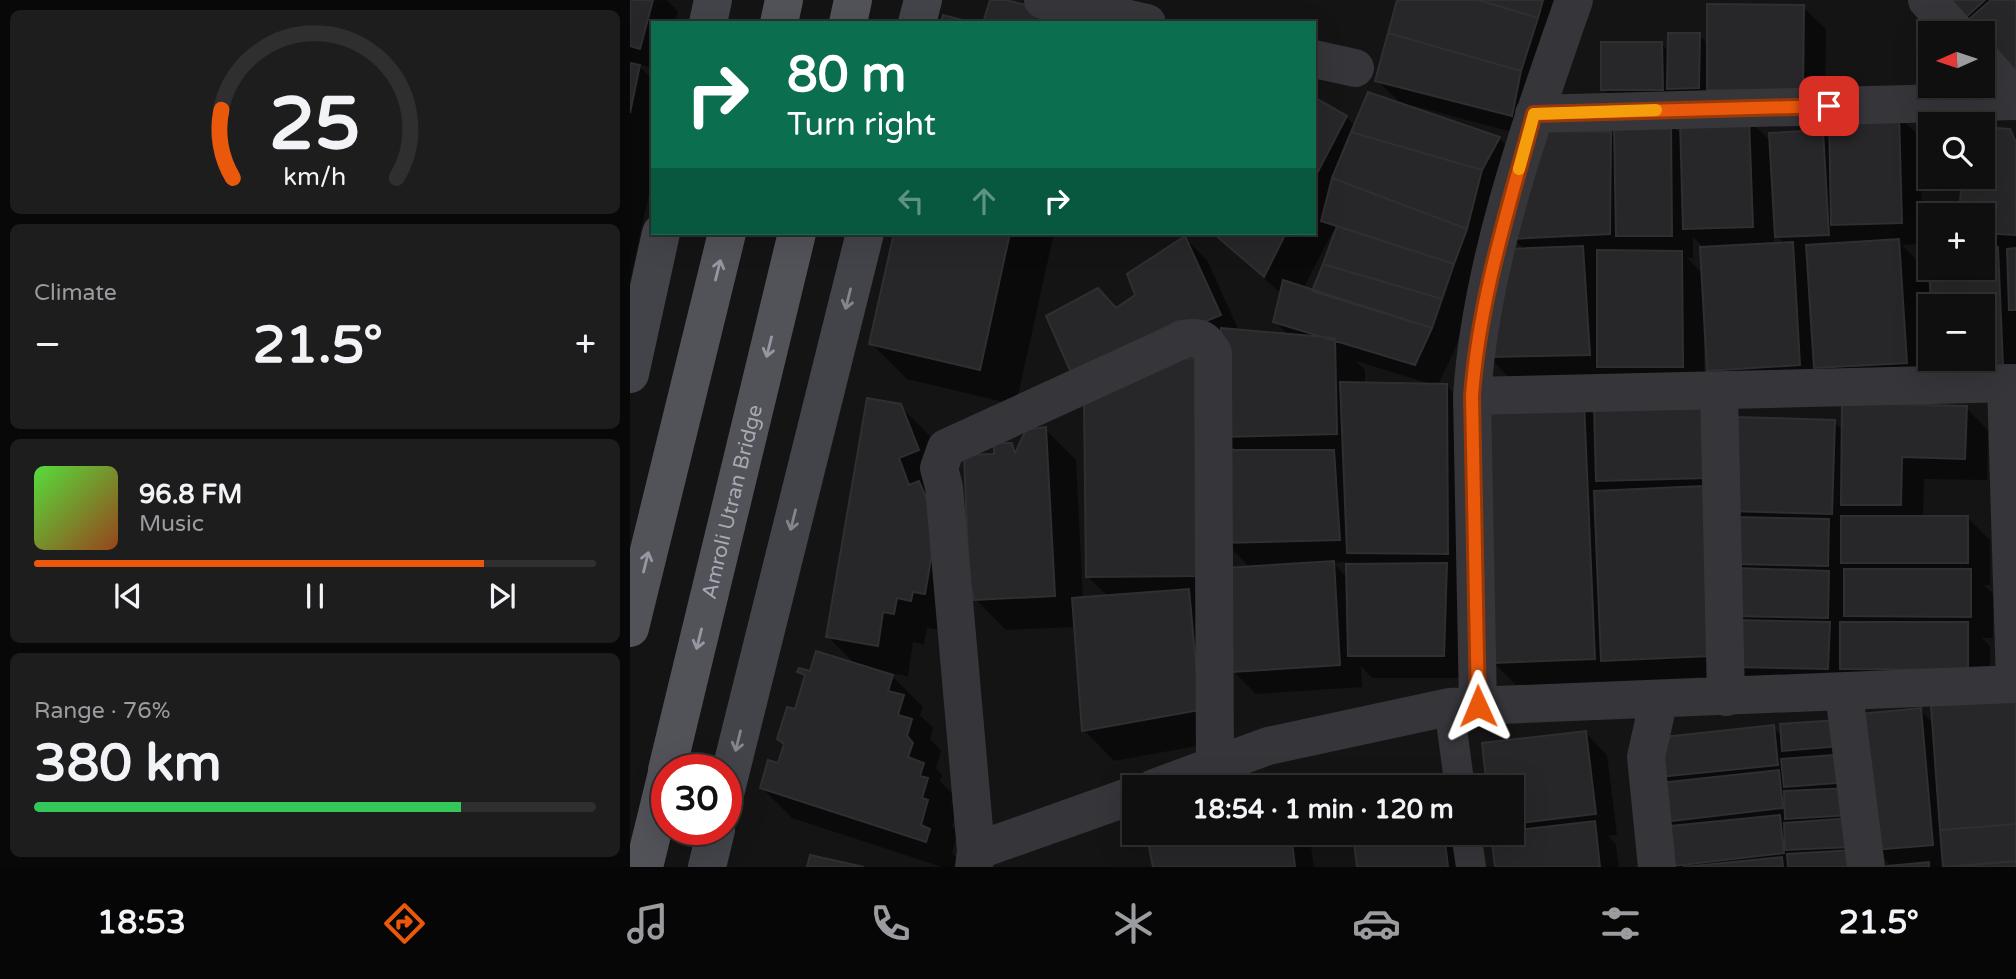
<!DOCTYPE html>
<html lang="en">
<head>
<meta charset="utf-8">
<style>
  body { margin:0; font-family:"Varela Round",sans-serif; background:#1d1d1e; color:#f1f3f6; height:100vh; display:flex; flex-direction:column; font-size:26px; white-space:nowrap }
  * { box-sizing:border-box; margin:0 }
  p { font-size:23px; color:#9b9c9f }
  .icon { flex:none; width:38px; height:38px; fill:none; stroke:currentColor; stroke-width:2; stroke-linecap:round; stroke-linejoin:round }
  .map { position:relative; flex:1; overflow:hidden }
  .drawer { display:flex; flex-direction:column; gap:10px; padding:10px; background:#080809; width:630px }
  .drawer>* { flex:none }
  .guide { position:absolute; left:21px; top:21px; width:665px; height:214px; border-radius:0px; box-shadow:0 7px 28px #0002,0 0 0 2px #2f2f30; background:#0b6e4f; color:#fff; overflow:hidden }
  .needle { width:46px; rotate:267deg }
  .fabs { position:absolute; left:1288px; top:21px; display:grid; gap:14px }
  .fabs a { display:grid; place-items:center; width:77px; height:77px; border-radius:0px; background:#0f0f10; box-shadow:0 7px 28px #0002,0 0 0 2px #2f2f30; font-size:35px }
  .speed { position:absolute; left:21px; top:754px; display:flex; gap:14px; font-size:35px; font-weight:700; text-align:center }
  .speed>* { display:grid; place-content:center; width:91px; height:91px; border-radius:50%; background:#0f0f10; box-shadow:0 7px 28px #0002,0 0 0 2px #2f2f30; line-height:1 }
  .speed .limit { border:10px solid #d22; background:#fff; color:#111 }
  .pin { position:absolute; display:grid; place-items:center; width:60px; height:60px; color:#fff; margin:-30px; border-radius:14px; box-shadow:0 4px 10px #0006 }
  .me { position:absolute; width:77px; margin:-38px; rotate:359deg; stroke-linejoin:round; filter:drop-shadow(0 0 5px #0008) }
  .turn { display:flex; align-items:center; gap:24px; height:147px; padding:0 21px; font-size:32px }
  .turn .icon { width:91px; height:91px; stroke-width:2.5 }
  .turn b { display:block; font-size:49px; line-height:60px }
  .lanes { display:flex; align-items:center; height:66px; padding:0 21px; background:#0003; justify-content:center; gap:35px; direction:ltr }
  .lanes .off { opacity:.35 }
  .big { font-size:52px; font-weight:800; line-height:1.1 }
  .drawer .card { flex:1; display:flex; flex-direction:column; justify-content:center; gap:10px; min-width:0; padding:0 24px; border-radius:10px; background:#1d1d1e }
  .drawer .dial { align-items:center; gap:0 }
  .dial svg { height:182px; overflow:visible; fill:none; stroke:#2f2f30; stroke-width:7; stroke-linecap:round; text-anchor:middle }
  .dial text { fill:#f1f3f6; stroke:none }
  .song { display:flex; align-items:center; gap:21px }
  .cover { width:84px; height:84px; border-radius:10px; background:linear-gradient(135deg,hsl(110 70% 55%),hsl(20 70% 35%)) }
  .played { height:7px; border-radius:4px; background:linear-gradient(90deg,#ea580c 80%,#2f2f30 80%) }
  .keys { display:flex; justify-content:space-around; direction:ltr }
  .heat { display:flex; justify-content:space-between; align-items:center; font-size:38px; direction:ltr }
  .charge { height:10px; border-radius:5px; background:linear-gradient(90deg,#34c759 76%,#2f2f30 0) }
  .trip { position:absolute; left:492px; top:775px; width:402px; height:70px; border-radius:0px; background:#0f0f10; box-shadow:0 7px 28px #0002,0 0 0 2px #2f2f30; font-weight:800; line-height:70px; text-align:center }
  .tabs { display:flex; height:112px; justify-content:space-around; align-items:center; background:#060606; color:#9b9c9f }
  .tabs .icon { width:49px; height:49px }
  .tabs .on { color:#ea580c }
  .tabs b { font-size:32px; color:#f1f3f6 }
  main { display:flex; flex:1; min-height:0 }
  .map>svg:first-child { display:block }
  .shadow { fill:#0007; fill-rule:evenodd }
  .building { fill:#272729; stroke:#2f2e31; stroke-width:2 }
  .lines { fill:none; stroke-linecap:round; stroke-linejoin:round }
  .lane { stroke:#35353a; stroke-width:30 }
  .street { stroke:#35353a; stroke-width:38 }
  .secondary { stroke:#43444a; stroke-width:38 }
  .primary { stroke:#525259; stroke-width:38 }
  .oneway { stroke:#9697a2 }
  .oneway2 { stroke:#84858f }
  .route-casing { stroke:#983908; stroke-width:18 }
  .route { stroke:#ea580c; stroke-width:12 }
  .slow { stroke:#f59e0b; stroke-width:12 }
  .labels { text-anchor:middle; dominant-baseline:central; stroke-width:7; stroke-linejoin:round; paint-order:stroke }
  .street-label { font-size:21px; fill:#a7a8b4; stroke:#0f0f10 }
</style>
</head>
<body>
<main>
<section class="drawer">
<div class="card dial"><svg viewBox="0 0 100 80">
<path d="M14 69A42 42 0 1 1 86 69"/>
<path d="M14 69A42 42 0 0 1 9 39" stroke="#ea580c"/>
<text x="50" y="56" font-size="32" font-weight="700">25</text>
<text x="50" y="72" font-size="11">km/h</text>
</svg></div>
<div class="card"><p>Climate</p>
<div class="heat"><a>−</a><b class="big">21.5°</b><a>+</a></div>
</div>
<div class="card">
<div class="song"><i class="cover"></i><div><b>96.8 FM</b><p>Music</p></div></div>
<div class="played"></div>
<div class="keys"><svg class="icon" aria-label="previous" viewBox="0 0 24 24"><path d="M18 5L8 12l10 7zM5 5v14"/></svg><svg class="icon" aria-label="pause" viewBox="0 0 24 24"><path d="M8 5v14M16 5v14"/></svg><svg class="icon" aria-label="next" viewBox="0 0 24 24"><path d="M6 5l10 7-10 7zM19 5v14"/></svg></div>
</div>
<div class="card"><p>Range · 76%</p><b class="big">380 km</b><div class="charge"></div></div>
</section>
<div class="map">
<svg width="1386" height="867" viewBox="0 0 1386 867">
  <rect width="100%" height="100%" fill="#141415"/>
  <path class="shadow" d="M0,0H37L48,11L45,23H23V68L7,64L23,80V176L0,280Z
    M769,0H940L904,138L784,106L783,109L869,138L891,160L824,351L808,385H816L846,416L836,678H742L731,666L732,687L626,694L603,671L600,740L484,761L454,730L446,627L376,630L346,600L366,455L381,444L388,451L415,429L446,460L453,599L479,597L458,577L468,290L487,309L507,296L555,238L577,260L609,331L659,336L645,321L652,294L582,233H684V99L716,117L726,127L773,106L747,80ZM703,231L706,234L684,294L673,289ZM686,334L703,339H694ZM569,343L567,360L532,361ZM726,361L801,384H735V370ZM598,443L608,452H598ZM600,547L620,568L600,569ZM718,562V578L703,563Z
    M1308,0H1386L1353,48V33H1338Z
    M1173,7L1196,29L1195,112L995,111L973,89L1032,44L1039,52L1069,35L1079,45Z
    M1268,115L1290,137L1293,244L1272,245L1301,274V268H1353V215H1331L1334,177H1353V129L1380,130L1386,137V388L1109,400L1079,370L1077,341H1074V389L880,379L858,356L895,250L883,239L980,133L986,140L1040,123L1052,135L1119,120L1142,143L1192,132L1201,141ZM1144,233L1149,238L1154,244L1144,245ZM1063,237L1075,249L1073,274L1057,258H1063ZM1300,306H1353V359H1300Z
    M266,233H424L386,405L277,379L241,343Z
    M953,403L966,416L1076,405L1103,510L1204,422L1214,431L1336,408L1358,430L1357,480L1294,479L1293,518H1338L1360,540V585H1354L1363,594V638H1352L1360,646V691L1128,689L1109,670L1110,685L894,693L863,662Z
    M270,406L301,437L311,630L297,628L294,644L283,642L278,676L259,673L293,707L290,715L303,728L300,739L311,751L306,768L312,775L310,781L324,795L321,803L328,810L322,826L328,832L322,853L329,861L328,867H312L162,818L132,788L149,765L176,678L169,671L181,673L226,665L198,637Z
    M1386,701V867H1262L1245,849L1290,710L1304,724Z
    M1207,722L1235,867H1038L1030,776L1143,727L1153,737Z
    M955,732L977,755L987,835L978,836L986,845L989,867H867L882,833V788Z
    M518,833H679L684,867H525Z
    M739,833H825L844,867H728L725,836Z"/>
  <path class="building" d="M0,0H23L10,49L0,46Z
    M360,0H376L429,13L427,23H353Z
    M767,0H848L908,18L891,71L758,33Z
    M848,0H913L908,18Z
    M1306,0H1355L1327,25Z
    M1361,0H1386V78L1353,51V33H1338L1331,26Z
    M1077,4L1174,5L1173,90H1077Z
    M313,15L344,23H311Z
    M758,33L891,71L882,116L745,81Z
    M1038,33H1070L1069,88L1037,89Z
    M971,42H1032L1033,90H971Z
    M0,63L10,65L0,113Z
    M738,92L870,137L852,170L721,132Z
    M684,97L717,116L684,179Z
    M1269,113L1272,223L1201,225L1199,115Z
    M1119,118L1123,227L1053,229L1050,120Z
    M1041,121L1042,236H986L984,123Z
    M1353,127L1380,129L1386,142V235L1353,233V215H1329L1332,177H1353Z
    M1193,130L1199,235L1145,237L1139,133Z
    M912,131L981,132L980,234L881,239Z
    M721,132L852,170L837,229L702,178Z
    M702,178L837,229L824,264L691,221Z
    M707,226L824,264L812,299L693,264Z
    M264,233H380L350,370L239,344Z
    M583,233H656L634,277Z
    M555,236L591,315L554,330L548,320L443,377L416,316L468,288L486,308L505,295L497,274Z
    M1269,239L1277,363L1184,368L1176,245Z
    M1163,242L1170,365L1077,371L1070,247Z
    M953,246L960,355L856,357L877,249Z
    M1353,247H1368L1373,366L1303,369V359H1353V306H1301L1298,249L1300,268H1353Z
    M1386,248V310H1379L1377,249Z
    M967,250L1052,251L1053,367H967Z
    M693,264L812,299L802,328L682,291Z
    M653,280L802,328L785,365L643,322Z
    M591,328L705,338L707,434L590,437Z
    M568,358L571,576L456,577L454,399L532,359Z
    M710,382L817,384L818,554L717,553Z
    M237,398L271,404L289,450L269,458L279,485L289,481L307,523L295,594L283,592L281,601L267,598L264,614L253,612L248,646L196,637Z
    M954,402L965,659L862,663L851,405Z
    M1076,403L1078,478L966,481L964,406Z
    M1212,403L1337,406L1335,459L1272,457L1271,505H1211Z
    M1104,417L1205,420L1202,514L1101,511Z
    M416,427L425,596L344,600L339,579L334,455L364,454V443H382L385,453L396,430Z
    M593,450H704L710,540L593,543Z
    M1073,486L1080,656L971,661L964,491Z
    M1211,516H1338V563H1211Z
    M1104,517L1199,519L1198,566L1103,564Z
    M704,561L710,665L602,672L595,568Z
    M817,563L814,656H718L716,564Z
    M1105,568L1199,571L1198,618L1103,616Z
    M1214,569H1341V617L1214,616Z
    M559,589L570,710L452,731L442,598Z
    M1105,620L1200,622L1198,669L1104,667Z
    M1210,622H1338V670L1210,669Z
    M186,651L263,675L258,691L274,695L268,715L282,719L277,736L283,743L278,757L294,763L290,776L298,778L292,798L298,800L291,825L300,829L296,842L130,788L138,760L148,763L154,744L147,739L157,707L165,709L175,675L167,672L169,668L180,671Z
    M1386,699V824L1310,830L1301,706Z
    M1291,708L1303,845L1243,850L1230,714Z
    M1208,720L1210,746L1152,751L1150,724Z
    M1144,725L1148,765L1029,777L1025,738Z
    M956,731L966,814L882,824V788H857L852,743Z
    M1217,754L1219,782L1154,787L1151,759Z
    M1149,770L1153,808L1034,822L1030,783Z
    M1221,788L1222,815L1155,819L1154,791Z
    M1150,815L1154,853L1035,867L1031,827Z
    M1221,818L1222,847L1155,850L1154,823Z
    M965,821L970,867H865L861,833Z
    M1386,824V861L1313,867L1310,830Z
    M516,833H661L665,867H523Z
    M814,833L818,867H727L723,834Z
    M1224,850L1225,867H1158L1157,854Z
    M180,855L234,867H177Z
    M1152,857L1153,867H1053Z
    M1386,861V867H1322Z
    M1299,862V867H1247Z"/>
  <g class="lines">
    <path class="lane" d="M819,707L830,788
      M836,833L841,867"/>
    <path class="street" d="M413,0L517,23
      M1297,0L1327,33
      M684,59L725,68
      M1353,61L1386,99
      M904,114L1386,101
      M1376,383L1385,684
      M1089,392L1096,697
      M842,396L1386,383
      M1214,693L1236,867
      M848,706L842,396C851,262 900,126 944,0
      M524,788L638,746L819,707L1386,684
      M346,851L314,487L309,468L316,448L554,339C571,336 575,339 583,353L585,766
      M344,867L346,851L504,795
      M1027,867L1016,757L1029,699"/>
    <path class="secondary" d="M78,23L83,0
      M287,23L293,0
      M0,374L31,233
      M96,790L235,233
      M77,867L86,830"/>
    <g class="primary">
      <path d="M149,23L154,0"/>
      <path d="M218,23L223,0"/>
      <path d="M0,628L97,233"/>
      <path id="s1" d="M37,770L167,233"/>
      <path d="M14,867L37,773"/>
    </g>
  </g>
  <defs><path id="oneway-shaft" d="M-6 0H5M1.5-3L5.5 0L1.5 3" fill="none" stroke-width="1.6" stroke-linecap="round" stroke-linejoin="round" transform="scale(1.75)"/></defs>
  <g class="oneway">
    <use href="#oneway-shaft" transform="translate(88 270) rotate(-76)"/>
    <use href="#oneway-shaft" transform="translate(139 347) rotate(104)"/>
    <use href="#oneway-shaft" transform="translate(16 562) rotate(-76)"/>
    <use href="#oneway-shaft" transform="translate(69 639) rotate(104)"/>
  </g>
  <g class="oneway2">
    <use href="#oneway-shaft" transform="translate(218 299) rotate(104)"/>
    <use href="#oneway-shaft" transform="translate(163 520) rotate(104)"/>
    <use href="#oneway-shaft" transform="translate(108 741) rotate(104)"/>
  </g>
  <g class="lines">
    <defs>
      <path id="route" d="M848,706L842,396C849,299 879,207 904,114L1199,106"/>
    </defs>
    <use href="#route" class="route-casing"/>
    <use href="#route" class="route"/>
    <path class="slow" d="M889,169L904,114L1026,110"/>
  </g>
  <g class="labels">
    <g class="street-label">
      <text stroke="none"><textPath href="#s1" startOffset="276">Amroli Utran Bridge</textPath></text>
    </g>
  </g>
</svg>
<div class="fabs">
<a><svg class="needle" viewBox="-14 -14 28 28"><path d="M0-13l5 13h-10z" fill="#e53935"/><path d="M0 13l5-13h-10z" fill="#9b9c9f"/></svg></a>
<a><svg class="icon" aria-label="search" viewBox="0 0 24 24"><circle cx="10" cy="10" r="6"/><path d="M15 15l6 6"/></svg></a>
<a>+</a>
<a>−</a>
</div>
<div class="speed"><div class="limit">30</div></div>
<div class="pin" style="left:1199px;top:106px;background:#d93025"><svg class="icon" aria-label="arrive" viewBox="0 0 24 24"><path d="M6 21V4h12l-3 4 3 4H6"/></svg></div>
<svg class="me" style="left:848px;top:706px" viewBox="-20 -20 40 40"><path d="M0-17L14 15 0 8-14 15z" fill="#ea580c" stroke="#fff" stroke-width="4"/></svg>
<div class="trip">18:54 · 1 min · 120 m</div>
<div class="guide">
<div class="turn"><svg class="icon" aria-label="right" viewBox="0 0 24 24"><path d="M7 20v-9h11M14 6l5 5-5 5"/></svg><div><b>80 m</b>Turn right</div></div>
<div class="lanes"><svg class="icon off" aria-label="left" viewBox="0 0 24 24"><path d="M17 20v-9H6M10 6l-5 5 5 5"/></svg><svg class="icon off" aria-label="ahead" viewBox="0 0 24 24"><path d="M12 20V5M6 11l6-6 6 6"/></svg><svg class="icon" aria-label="right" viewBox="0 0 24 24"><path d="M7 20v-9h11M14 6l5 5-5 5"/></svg></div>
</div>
</div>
</main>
<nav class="tabs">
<b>18:53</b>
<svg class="icon on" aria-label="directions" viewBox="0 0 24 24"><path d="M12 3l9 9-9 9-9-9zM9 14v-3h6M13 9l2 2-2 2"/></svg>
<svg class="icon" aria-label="music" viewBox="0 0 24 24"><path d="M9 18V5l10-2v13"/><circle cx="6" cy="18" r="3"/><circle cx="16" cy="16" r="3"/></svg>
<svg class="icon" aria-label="phone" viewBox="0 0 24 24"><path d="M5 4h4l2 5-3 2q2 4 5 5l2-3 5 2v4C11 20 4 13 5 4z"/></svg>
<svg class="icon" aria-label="climate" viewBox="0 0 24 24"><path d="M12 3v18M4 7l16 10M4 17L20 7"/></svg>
<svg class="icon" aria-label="car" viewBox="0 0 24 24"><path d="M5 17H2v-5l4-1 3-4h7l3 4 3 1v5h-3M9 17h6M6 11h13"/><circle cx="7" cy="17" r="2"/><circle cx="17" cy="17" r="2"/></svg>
<svg class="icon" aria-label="filters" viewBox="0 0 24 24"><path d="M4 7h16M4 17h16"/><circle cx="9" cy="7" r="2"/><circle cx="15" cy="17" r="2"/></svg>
<b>21.5°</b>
</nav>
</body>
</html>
